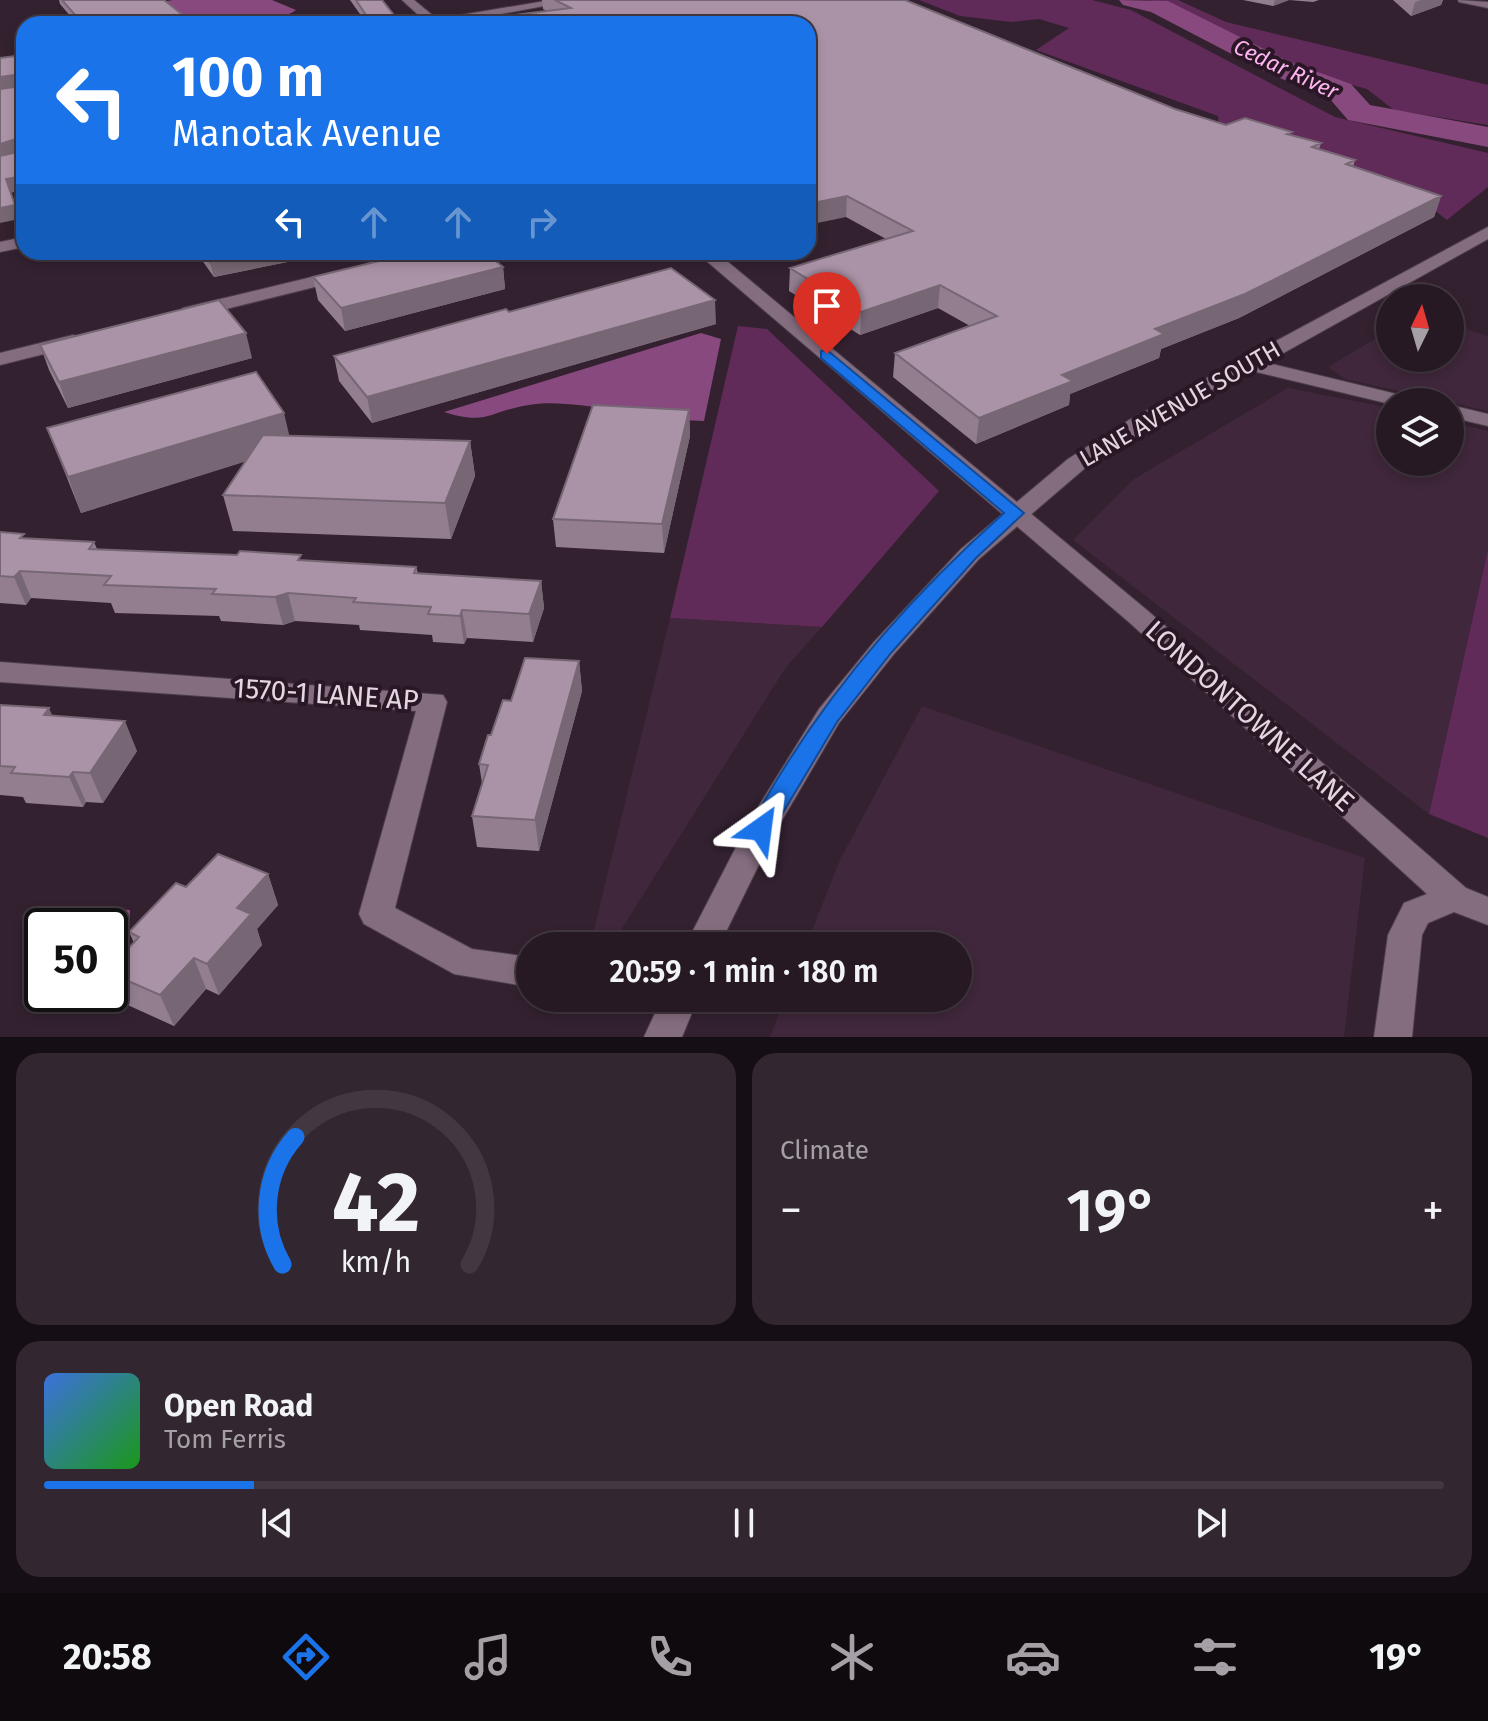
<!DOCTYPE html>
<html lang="en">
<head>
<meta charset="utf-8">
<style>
  body { margin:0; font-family:"Fira Sans",sans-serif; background:#322631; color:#f1f3f6; height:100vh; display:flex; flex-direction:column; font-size:30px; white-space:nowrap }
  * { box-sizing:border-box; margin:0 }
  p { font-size:26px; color:#a4a0a6 }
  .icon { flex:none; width:44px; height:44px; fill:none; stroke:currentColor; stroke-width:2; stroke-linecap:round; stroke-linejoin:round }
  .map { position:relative; height:1037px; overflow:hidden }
  .details { display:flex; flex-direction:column; gap:16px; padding:16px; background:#150e14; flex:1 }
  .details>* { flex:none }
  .guide { position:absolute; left:16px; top:16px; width:800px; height:244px; border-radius:24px; box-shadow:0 4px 12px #0003,0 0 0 2px #423841; background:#1a73e8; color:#fff; overflow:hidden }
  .needle { width:52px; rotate:5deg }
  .controls { position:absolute; left:1376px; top:284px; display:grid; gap:16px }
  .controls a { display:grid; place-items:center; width:88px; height:88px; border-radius:50%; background:#261924; box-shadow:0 4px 12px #0003,0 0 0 2px #423841; font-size:40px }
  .speed { position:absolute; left:24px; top:908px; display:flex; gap:16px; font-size:40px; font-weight:700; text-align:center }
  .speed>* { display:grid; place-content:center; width:104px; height:104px; border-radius:50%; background:#261924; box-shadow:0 4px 12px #0003,0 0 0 2px #423841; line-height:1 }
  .speed .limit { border:4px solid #111; border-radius:12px; background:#fff; color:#111 }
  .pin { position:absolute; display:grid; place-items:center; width:68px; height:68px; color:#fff; margin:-82px -34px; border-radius:50% 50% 50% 0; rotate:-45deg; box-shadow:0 0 8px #0007 }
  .pin .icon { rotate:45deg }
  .me { position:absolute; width:88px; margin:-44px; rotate:31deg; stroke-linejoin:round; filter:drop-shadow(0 0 6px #0008) }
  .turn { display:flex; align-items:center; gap:28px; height:168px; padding:0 24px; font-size:36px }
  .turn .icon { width:104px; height:104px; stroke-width:2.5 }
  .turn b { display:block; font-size:56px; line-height:68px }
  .lanes { display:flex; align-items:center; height:76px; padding:0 24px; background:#0003; justify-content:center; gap:40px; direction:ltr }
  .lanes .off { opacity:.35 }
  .big { font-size:60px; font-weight:600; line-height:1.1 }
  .details .tile { flex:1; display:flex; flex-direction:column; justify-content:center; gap:12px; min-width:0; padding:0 28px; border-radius:24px; background:#322631 }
  .details .dial { align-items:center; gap:0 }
  .dial svg { height:208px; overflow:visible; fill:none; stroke:#423841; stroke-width:7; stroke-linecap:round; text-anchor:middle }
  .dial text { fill:#f1f3f6; stroke:none }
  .song { display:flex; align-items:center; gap:24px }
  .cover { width:96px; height:96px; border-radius:12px; background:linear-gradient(135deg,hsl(220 70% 55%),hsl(120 70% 35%)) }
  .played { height:8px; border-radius:4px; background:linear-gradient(90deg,#1a73e8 15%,#423841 15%) }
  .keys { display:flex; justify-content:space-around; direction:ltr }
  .heat { display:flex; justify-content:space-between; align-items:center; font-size:44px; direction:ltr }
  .details .tiles { flex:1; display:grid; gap:16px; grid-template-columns:1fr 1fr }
  .tile:last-child { grid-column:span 2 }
  .trip { position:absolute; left:516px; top:932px; width:456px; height:80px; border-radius:40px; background:#261924; box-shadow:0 4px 12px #0003,0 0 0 2px #423841; font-weight:600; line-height:80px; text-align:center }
  .tabs { display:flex; height:128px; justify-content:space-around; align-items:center; background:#0f0a0e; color:#a4a0a6 }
  .tabs .icon { width:56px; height:56px }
  .tabs .active { color:#1a73e8 }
  .tabs b { font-size:36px; color:#f1f3f6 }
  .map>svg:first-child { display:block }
  .built { fill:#40273b }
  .green { fill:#602b58 }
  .water { fill:#88497f }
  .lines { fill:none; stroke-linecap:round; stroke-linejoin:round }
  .river { fill:#88497f; fill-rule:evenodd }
  .street-casing { stroke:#4e3f4c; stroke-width:2 }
  .secondary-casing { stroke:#4e3f4c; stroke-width:2 }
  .street { fill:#846d7f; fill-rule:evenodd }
  .secondary { fill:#846d7f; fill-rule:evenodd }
  .wall { fill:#927e8f }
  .shaded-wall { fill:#776774 }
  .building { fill:#aa93a6; stroke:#776774; stroke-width:2 }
  .route { fill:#1a73e8; stroke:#114b97; stroke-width:2 }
  .labels { text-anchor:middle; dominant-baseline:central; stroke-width:8; stroke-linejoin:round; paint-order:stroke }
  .far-water-label { font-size:22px; font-style:italic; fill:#feb5f1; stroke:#291726 }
  .street-label { font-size:24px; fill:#e3d6e0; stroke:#291726 }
  .near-street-label { font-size:28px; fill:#e3d6e0; stroke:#291726 }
</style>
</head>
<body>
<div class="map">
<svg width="1488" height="1037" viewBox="0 0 1488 1037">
  <rect width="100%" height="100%" fill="#332130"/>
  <path class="built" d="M1450,324L1488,336V411L1345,379L1328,367L1390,330V358H1450Z
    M1288,388L1390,408V462H1450V422L1488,431V549L1429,814L1073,540L1134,479Z
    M670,618L822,627L786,667L611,946H590Z
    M922,706L1365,858L1344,1037H770L785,998H958V946H806L839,862Z"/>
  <path class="green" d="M919,0H1092L1131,10L1335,117L1488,153V187L1447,220C1381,167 1299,149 1219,127L1218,116L1036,50L1069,28L1039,19L1011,22L960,16Z
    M1149,0H1178L1226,22L1488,85V125L1394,110L1367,89L1296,70L1165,4Z
    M738,326L767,329L939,491L822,627L670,618Z
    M1488,549V838L1429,814Z"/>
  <path class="water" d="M173,0H272L296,10C274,31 77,24 36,24Z
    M701,333L721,339L704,421L610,417L611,408C585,407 555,400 529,405C489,411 489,426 444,412Z
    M99,908L130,910V930L110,946V926H76Z"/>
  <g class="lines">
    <path class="river" d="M1119,0L1168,1L1290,62L1351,84L1370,105L1488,127V147L1348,120L1329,98L1270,74L1151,12L1123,5Z"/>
    <defs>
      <path id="street" d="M402,0H414L437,19L551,0H576L447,24H420L425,21Z
        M1458,0L1488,2V8L1459,2Z
        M24,237V247L0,252V242Z
        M696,252H716L1148,611L1466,888L1488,897V925L1454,912L1428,923L1422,935L1412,1037H1374L1388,935L1404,903L1427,894L1130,623Z
        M345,269L351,270L354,274L351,278L190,318L181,312L183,308Z
        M73,335L80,337L83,341L80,345L0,365V353Z
        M1247,358L1413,398L1417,402H1390V404L1240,368L1237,364Z
        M1450,405L1488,414V426L1450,417Z
        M0,662L443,695L447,702L395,908L472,949L530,957V987L454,974L364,924L359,914L416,711L0,682Z"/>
      <path id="secondary" d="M1488,227V239L1145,430L1084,469L979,559L894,654L839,723L774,834L719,946H685L750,820L819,709L874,642L961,549L1068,459L1129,420Z
        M662,998H698L682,1037H644Z"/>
    </defs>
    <use href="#street" class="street-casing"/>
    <use href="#secondary" class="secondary-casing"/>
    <use href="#street" class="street"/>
    <use href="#secondary" class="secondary"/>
  </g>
  <path class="wall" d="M59,0H164L194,24H77L60,4Z
    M350,0H382L401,24H367Z
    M542,0H905L1175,109L1226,125L1291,135L1321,143L1319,149L1355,160L1353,167L1441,196L1434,217L1239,318L1161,349L1159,358L1070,394L1069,405L976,444L893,377L895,353L970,326L938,308L860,335L789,291L790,268L886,239L846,217L808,24H508L507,16L547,11L543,9Z
    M1243,0H1319L1313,2L1289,0L1273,6Z
    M1393,0H1443L1441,5L1411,16Z
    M196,252H316L317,256L214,277Z
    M375,252H485L503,267L505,289L345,331L318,300L313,277L378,261Z
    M509,312L716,324L372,423L339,381L334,356Z
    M40,345L252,358L68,408L49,370Z
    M689,410L690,436L664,553L556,547L553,519Z
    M47,428L470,441L475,476L451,539L233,531L223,495L245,461L81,513Z
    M0,532L26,539L94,542L97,549L416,567L418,573L541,581L544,608L533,642L467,638L464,644L433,642L432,635L360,630L359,625L295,621L283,625L221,621L219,616L115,613L111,603L31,598L26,605L0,603Z
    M579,661L582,691L539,851L477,847L472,816L482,783L479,764L491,735L511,701Z
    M0,705L52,716L137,751L103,803L86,802L83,807L26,803L23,797L0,795Z
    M268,874L278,905L257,929L262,945L219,995L206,989L174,1026L121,1002L110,978V968L134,943L129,932L186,887Z"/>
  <path class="shaded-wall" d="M1275,0H1289L1273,6Z
    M1421,0H1443L1441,5L1411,16L1415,2Z
    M22,74L24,86L0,90V77Z
    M19,138L23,151L0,158V144Z
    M24,176V190L10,193L6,179Z
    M847,196L846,217L808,225V204Z
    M1441,196L1434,217L1239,318L1161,349L1159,358L1070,394L1069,405L976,444L979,418L1062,375L1155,329Z
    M15,205L19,219L0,223V208Z
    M264,252H316L317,256L214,277L210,263Z
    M503,267L505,289L345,331L341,308Z
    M940,285L938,308L860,335L861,312Z
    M715,300L716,324L372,423L367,397Z
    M246,333L252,358L68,408L59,382Z
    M689,410L690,436L664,553L662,524Z
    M284,413L292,447L81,513L68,477Z
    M470,441L475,476L451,539L445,503Z
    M20,571L31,598L26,605L14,577Z
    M541,581L544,608L533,642L529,614Z
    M288,593L295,621L283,625L275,597Z
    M462,610L467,638L464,644L460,616Z
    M579,661L582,691L539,851L535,820Z
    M49,708L62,738L44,715Z
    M125,721L137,751L103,803L90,773Z
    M73,772L86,802L83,807L69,777Z
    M268,874L278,905L257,929L262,945L219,995L207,964L237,908Z
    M194,958L206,989L174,1026L160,995Z"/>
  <path class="building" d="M62,0H164L194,24H83Z
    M356,0H382L401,24H372Z
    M555,0H905L1175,109L1226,125L1245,118L1292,132L1287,134L1321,143L1312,147L1355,160L1346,164L1441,196L1245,294L1155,329L1164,334L1062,375L1073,381L979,418L895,353L997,316L940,285L861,312L790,268L913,231L847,196L808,204V24H518L507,16L571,8Z
    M268,19L276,24H237Z
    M24,55V176L6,179L15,205L0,208V156L22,151L23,141L19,138L0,144V89L22,86V74L0,77V58Z
    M203,252H264L210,263Z
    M376,252H485L503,267L341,308L313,277L379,261Z
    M671,268L715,300L367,397L334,356L506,309L509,312Z
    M219,300L246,333L59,382L40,345Z
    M256,372L284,413L68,477L47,428Z
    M593,405L689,410L662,524L553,519Z
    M263,435L470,441L445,503L223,495Z
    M0,532L24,534L20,538L94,542L89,549L237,555L240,551L301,555L298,560L416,567L414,573L541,581L529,614L462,610L460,616L428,614L431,607L353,602L356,598L288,593L275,597L212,594L216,589L104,585L111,576L20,571L14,577L0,576Z
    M525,658L579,661L535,820L472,816L488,765L479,764L488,735H491L503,700L511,701Z
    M0,705L49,708L44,715L125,721L90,773L73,772L69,777L11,773L15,767L0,766Z
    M218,854L268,874L237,908L251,914L207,964L194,958L160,995L110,973V968L139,937L129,932L176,883L186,887Z"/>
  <path class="route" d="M827,350L1024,513L976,558L891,653L837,722L769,836L761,839L752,836L749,829C812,709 903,603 1004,513L821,358V351Z"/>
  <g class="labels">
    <g class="far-water-label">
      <text transform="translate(1286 69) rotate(25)">Cedar River</text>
    </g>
    <g class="street-label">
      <text transform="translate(1180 404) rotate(-30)">LANE AVENUE SOUTH</text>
    </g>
    <g class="near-street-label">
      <text transform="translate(326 694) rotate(4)">1570-1 LANE AP</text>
      <text transform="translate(1250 716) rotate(42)">LONDONTOWNE LANE</text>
    </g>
  </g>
</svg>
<div class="controls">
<a><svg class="needle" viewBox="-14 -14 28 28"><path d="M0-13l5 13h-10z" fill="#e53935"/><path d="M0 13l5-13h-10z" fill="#a4a0a6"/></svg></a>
<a><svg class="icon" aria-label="layers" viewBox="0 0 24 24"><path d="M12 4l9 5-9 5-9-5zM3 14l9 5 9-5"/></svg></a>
</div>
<div class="speed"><div class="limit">50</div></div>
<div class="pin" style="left:827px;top:354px;background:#d93025"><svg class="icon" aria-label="arrive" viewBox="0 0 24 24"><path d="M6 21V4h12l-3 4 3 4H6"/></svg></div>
<svg class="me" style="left:761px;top:829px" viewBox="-20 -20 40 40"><path d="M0-17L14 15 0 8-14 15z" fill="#1a73e8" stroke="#fff" stroke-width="4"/></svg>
<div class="trip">20:59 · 1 min · 180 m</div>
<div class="guide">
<div class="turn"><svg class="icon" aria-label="left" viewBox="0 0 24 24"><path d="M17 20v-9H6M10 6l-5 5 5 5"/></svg><div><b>100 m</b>Manotak Avenue</div></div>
<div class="lanes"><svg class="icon" aria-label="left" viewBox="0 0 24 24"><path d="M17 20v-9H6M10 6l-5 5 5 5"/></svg><svg class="icon off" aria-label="ahead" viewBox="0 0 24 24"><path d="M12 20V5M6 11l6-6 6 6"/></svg><svg class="icon off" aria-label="ahead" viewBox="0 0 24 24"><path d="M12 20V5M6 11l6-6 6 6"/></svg><svg class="icon off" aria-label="right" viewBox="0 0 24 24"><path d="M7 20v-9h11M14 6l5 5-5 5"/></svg></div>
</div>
</div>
<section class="details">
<div class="tiles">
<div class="tile dial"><svg viewBox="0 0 100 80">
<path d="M14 69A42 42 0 1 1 86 69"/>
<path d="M14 69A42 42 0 0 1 19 20" stroke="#1a73e8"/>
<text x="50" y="56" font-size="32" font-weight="700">42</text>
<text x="50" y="72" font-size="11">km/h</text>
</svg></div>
<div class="tile"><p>Climate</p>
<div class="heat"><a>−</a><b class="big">19°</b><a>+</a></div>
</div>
<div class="tile">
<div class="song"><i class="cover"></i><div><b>Open Road</b><p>Tom Ferris</p></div></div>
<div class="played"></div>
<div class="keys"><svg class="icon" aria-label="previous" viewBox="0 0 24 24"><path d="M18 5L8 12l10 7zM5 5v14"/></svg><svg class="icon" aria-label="pause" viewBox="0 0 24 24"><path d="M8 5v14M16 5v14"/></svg><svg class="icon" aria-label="next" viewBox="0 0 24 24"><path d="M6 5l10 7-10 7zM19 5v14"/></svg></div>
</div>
</div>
</section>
<nav class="tabs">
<b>20:58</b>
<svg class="icon active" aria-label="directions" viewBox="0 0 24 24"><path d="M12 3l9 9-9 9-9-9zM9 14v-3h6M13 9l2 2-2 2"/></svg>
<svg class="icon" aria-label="music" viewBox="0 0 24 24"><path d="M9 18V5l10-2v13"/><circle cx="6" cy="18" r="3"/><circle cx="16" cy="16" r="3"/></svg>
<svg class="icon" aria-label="phone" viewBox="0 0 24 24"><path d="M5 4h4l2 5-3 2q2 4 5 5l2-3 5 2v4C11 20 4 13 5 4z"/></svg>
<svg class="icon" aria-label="climate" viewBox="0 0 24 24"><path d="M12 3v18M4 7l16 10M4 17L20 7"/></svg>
<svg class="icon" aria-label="car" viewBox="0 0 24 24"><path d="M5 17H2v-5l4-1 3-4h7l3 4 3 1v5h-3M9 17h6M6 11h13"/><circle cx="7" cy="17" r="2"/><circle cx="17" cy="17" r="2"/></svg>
<svg class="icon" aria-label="filters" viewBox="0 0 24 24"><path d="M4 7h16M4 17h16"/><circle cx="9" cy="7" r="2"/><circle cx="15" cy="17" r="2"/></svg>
<b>19°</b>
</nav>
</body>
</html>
